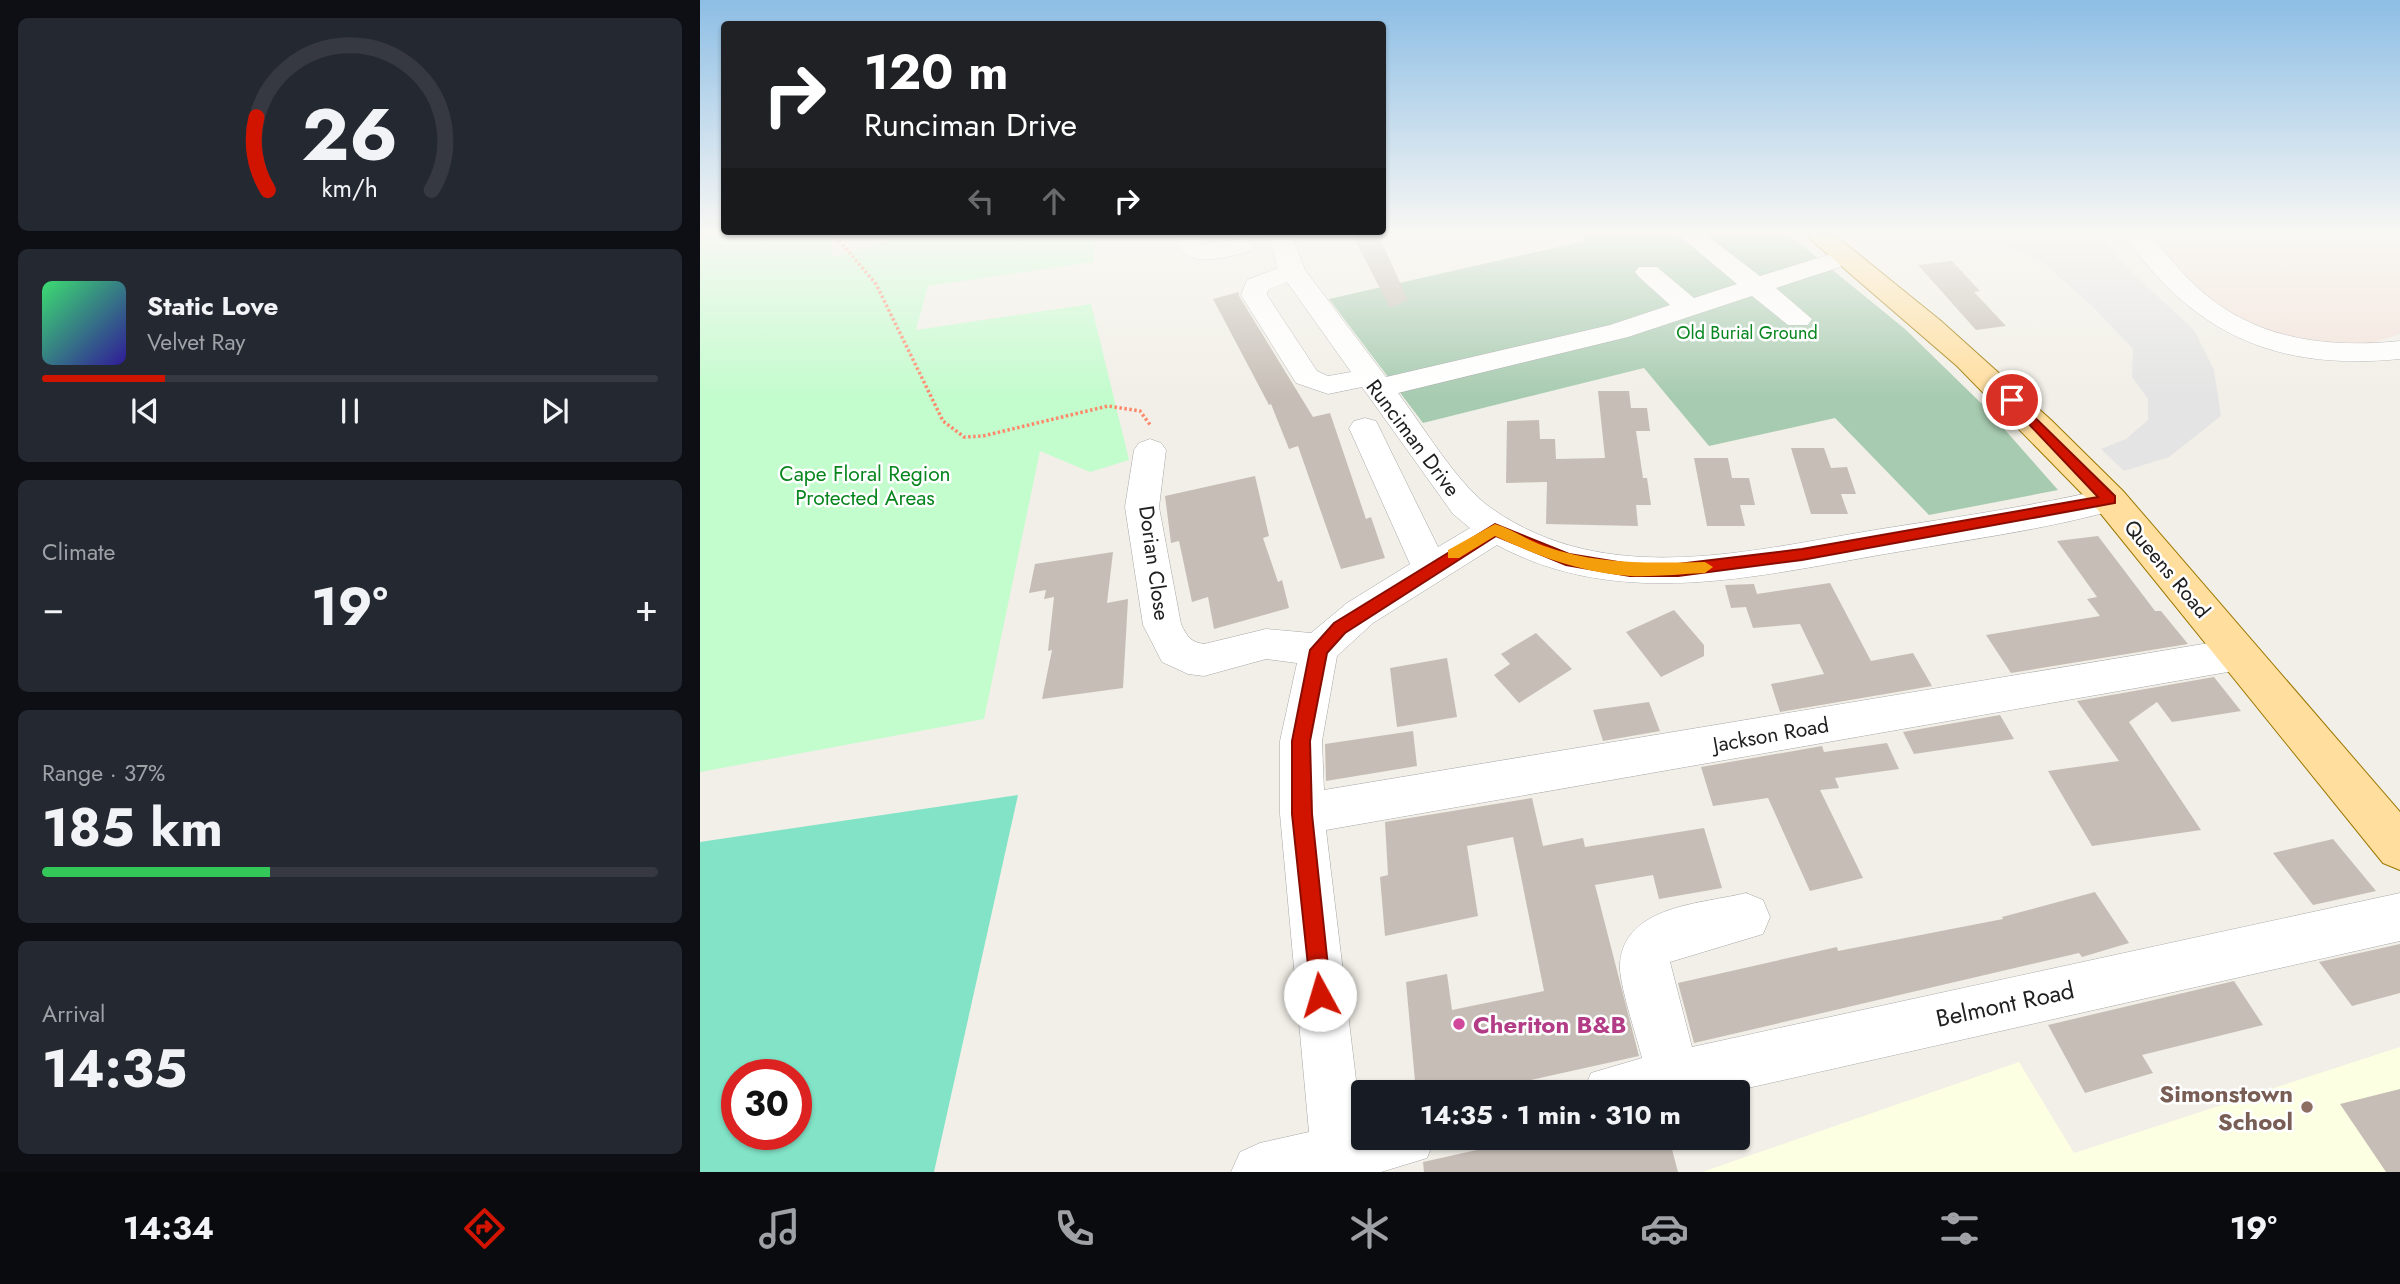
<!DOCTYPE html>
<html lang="en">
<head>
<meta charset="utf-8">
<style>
  body { margin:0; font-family:Jost,sans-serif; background:#242831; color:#f1f3f6; height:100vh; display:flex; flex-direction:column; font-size:26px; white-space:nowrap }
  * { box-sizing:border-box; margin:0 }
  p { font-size:23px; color:#9ea1a6 }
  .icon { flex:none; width:38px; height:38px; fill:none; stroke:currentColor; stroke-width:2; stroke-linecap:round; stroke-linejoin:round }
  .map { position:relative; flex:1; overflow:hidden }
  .side { display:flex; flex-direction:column; gap:18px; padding:18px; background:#0d0f14; width:700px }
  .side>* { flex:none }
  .hud { position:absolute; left:21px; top:21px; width:665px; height:214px; border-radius:7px; box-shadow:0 2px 5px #0004; background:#202124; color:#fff; overflow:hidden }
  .speed { position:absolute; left:21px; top:1059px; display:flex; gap:14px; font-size:35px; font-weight:700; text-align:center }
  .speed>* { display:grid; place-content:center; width:91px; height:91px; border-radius:50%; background:#171b24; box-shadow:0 2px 5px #0004; line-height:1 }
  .speed .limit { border:10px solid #d22; background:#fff; color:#111 }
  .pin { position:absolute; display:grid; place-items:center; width:60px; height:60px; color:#fff; margin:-30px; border:4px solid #fff; border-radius:50%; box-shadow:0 2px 7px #0007 }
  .me { position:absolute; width:77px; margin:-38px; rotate:354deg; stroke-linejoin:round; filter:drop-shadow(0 0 5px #0008) }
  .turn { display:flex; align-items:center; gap:24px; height:147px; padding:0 28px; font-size:32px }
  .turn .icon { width:91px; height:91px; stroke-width:2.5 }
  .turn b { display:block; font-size:49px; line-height:60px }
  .lanes { display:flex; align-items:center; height:66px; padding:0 28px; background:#0003; justify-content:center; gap:35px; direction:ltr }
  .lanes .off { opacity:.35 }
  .big { font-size:52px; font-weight:700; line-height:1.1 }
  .side .card { flex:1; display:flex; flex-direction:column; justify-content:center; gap:10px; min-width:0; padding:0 24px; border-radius:10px; background:#242831 }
  .side .dial { align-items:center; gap:0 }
  .dial svg { height:182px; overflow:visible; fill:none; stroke:#363941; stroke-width:7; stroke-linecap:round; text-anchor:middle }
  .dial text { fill:#f1f3f6; stroke:none }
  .song { display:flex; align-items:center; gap:21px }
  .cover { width:84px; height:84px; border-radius:10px; background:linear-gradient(135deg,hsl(140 70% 55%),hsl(250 70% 35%)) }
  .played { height:7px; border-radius:4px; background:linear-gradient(90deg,#d11400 20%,#363941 20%) }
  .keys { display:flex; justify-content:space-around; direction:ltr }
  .heat { display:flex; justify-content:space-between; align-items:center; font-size:38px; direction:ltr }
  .charge { height:10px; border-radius:5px; background:linear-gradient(90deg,#34c759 37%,#363941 0) }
  .trip { position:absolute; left:651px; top:1080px; width:399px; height:70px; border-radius:7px; background:#171b24; box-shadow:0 2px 5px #0004; font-weight:700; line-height:70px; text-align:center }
  .tab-bar { display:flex; height:112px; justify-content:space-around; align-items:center; background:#090b0e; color:#9ea1a6 }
  .tab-bar .icon { width:49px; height:49px }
  .tab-bar .current { color:#d11400 }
  .tab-bar b { font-size:32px; color:#f1f3f6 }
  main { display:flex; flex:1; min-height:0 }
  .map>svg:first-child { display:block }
  .education { fill:#fcffe2 }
  .military { fill:#f3e3da }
  .cemetery { fill:#a7cbb0 }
  .park { fill:#c3fccd }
  .pitch { fill:#82e3c7; fill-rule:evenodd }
  .parking { fill:#e4e4e4 }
  .building { fill:#c6beb6 }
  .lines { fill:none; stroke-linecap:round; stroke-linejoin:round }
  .minor-casing { stroke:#a7a7a7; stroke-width:1 }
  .major-casing { stroke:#9d7800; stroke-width:2 }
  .path { stroke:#ff886a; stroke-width:3.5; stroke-dasharray:2.5 2.5; stroke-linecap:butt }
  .minor { fill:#fff; fill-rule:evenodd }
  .major { fill:#ffde9e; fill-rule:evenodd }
  .route { fill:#d11400; stroke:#880d00; stroke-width:2 }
  .slow { fill:#f59e0b }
  .hotel-dot { fill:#d1479c; stroke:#fff; stroke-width:2.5 }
  .education-dot { fill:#8d6e63; stroke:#fff; stroke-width:2.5 }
  .labels { text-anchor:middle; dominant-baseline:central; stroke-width:5; stroke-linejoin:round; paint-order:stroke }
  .far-park-label { font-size:18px; fill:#07861e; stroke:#fff }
  .street-label { font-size:21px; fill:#202020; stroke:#fff }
  .park-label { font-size:21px; fill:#07861e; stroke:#fff }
  .near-street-label { font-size:24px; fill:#202020; stroke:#fff }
  .near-hotel-label { font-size:24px; font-weight:bold; fill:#b23c85; stroke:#fff; text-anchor:start }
  .near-education-label { font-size:24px; font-weight:bold; fill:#785e54; stroke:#fff; text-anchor:end }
</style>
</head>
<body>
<main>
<section class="side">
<div class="card dial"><svg viewBox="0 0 100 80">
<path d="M14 69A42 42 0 1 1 86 69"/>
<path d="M14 69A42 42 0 0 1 9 37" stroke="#d11400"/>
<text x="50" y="56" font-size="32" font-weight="700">26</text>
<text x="50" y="72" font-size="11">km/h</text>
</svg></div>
<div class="card">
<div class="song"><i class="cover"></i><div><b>Static Love</b><p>Velvet Ray</p></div></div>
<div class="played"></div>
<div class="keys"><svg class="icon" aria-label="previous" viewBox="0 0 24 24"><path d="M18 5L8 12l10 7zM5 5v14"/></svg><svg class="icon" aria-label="pause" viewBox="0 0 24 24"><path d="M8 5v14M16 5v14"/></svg><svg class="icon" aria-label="next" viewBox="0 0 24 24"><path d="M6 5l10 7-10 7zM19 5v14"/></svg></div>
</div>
<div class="card"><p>Climate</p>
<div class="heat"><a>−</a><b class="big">19°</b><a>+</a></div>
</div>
<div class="card"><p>Range · 37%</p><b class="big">185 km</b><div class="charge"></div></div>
<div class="card"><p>Arrival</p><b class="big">14:35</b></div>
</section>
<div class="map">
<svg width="1700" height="1172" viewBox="0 0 1700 1172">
  <rect width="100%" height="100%" fill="#f1efe7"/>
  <path class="education" d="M1700,1047V1172H1002L1319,1062L1374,1153Z"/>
  <path class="military" d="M1429,232H1700V334L1663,346L1618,349L1508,307Z"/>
  <path class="cemetery" d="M877,232H1086L1205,329L1283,405L1358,490L1229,515L1135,418L1009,446L944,368L723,423L629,299L885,241Z"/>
  <path class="park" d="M0,232H129L133,257L221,232H395L393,262L228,286L216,330L391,304L429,460L390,472L340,451L284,719L0,772Z"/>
  <path class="pitch" d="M318,795L234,1172H0V842ZM37,1074H96V1134H37Z"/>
  <path class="parking" d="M1325,232H1394L1429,270L1494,330L1514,370L1521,416L1469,457L1424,471L1401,449L1426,439L1448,420V399L1432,377L1433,349L1393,307L1344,263L1301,243Z"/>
  <path class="building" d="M651,232H677L708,300L690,308Z
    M1252,261L1280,291L1274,292L1306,326L1276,330L1218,265Z
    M539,292V296L613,417L630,413L666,519L671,517L685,558L641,569L598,446L589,449L571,404L569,405L513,299Z
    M898,391H929L931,408H947L950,431H936L943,478H947L951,505H936L938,526L846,524L847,482L806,483L807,421L839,420L840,439H855L856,459L905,458Z
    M1091,448H1124L1131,468L1147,467L1156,494H1141L1148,514H1111Z
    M994,458H1028L1032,478H1049L1055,505H1040L1045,526H1007Z
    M555,476L569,536L563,538L578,582L582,580L589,608L514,629L508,597L492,602L479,541L471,543L465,496Z
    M1398,536L1455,611H1461L1488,644L1311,673L1286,635L1400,616L1387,599L1397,597L1357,541Z
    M413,552L407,603L428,599L423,688L342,699L352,650L348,651L354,597L344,599L346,590L329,593L335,564Z
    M1130,583L1171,661L1213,653L1232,686L1080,712L1071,684L1124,674L1100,624L1053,628L1046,607L1031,608L1025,585L1054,584L1057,594Z
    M974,610L1004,645V656L961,677L926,632Z
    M836,633L872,669L819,703L794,675L810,664L801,654Z
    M747,658L757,717L697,727L690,668Z
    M1514,677L1541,711L1472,722L1457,702L1429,722L1501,830L1392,846L1348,771L1419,761L1377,701Z
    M949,702L960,731L903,741L893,710Z
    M1300,715L1314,739L1214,754L1203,732Z
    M713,731L717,766L626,781L625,744Z
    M1187,743L1199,769L1135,778L1139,788L1120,790L1163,878L1110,891L1068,798L1013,806L1001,767L1122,746L1124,752Z
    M832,798L843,846L883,838L885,847L1004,828L1022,888L959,899L953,875L895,885L939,1056L776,1092H716L706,982L747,974L752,1010L844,991L813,837L767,846L778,916L685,936L680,877L688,875L685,822Z
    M1633,839L1676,891L1613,905L1573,853Z
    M1395,892L1429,943L1382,957L1379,953L994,1043L978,983L1137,947L1138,951L1303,919L1302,917Z
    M1700,944V993L1652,1006L1619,962Z
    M1534,981L1563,1025L1442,1055L1453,1073L1385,1093L1348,1025Z
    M1700,1089V1172H1686L1640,1104Z
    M831,1138H969L978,1172H724L723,1162Z"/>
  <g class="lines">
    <defs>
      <path id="minor" d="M476,232H500L501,244L542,239L551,241L554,246L551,251C523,258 478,273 476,232Z
        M567,232H591L605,270L686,377L910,325L970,305L939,277L935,272L939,267H957L994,298L1037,284L975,232H1002L1060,276L1131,254L1140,257L1144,262L1140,267L1076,288L1112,319L1108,325H1088L1052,296L928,337L698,393C723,426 758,485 791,508C907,590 1051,550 1181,529C1257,517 1334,506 1410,488L1422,492L1427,500L1422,508C1349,529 1272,539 1197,552C1064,574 923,613 797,545L673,623L637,656L622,741L624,790L1539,638L1553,643L1559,654L1553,665L1539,670L626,830L663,1138H735L727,1158L681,1172H531L540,1152L560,1143L609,1132L580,814V741L597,663L566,659L504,676L488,674L462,662L443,625L425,507L434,450L439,443L450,439L461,443L466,450L459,507L481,624C487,636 490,642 504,644L566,629L611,633L647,603L710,564L649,428L654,421L665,418L676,421L738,547L770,528L753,514L662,387L628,394L596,383L541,295L547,280L578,268ZM587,282L651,372L628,376L617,371L567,295L568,290Z
        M1422,232H1447C1466,253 1484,277 1506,295C1562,341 1631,348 1700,341V359C1576,371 1493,335 1422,232Z
        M1046,893L1063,900L1070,917L1063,934L970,962L992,1047L1700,893V941L1030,1092H883L891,1073L942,1058C937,1037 918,982 920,963C925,905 1002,904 1046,893Z"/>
      <path id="major" d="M1102,232H1131L1241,321L1351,420L1423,491L1700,812V870L1683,863L1397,509L1257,366Z"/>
    </defs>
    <use href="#minor" class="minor-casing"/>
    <use href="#major" class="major-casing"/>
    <path class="path" d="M127,232L137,238L176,284L243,421L264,437L283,436L408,406L440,411L451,426"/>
    <use href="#minor" class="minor"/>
    <use href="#major" class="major"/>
  </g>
  <linearGradient id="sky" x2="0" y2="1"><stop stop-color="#8dbee5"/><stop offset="0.59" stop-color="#f9f8f4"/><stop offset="1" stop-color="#f9f8f4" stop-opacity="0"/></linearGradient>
  <rect width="1700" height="396" fill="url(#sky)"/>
  <path class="route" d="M1312,395L1415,496V503L1102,560L978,576H930L866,565L796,536L645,633L627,653L610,741L612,814L631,995L628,1003L620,1006L612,1003L592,814V741L610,650L634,623L795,524L869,554L930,564H978L1102,549L1398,497L1308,402V397Z"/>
  <path class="slow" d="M795,524C812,529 827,540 844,546C898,565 949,563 1005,562L1013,567L1005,573C980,574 955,577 930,576C882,573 837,556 795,536L759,558H748V550Z"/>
  <circle class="hotel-dot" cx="759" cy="1024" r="7"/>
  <circle class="education-dot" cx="1607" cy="1107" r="7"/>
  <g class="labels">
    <g class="far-park-label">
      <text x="1047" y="333">Old Burial Ground</text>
    </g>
    <g class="street-label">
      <text transform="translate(713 438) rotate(53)">Runciman Drive</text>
      <text transform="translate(454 563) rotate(82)">Dorian Close</text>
      <text transform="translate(1467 569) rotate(50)">Queens Road</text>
      <text transform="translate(1071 735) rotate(-10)">Jackson Road</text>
    </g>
    <g class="park-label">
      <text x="165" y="474">Cape Floral Region<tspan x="165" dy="24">Protected Areas</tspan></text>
    </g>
    <g class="near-street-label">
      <text transform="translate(1305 1004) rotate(-12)">Belmont Road</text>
    </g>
    <g class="near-hotel-label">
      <text x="773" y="1024">Cheriton B&amp;B</text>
    </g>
    <g class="near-education-label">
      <text x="1593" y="1093">Simonstown<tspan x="1593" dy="28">School</tspan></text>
    </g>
  </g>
</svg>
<div class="speed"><div class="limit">30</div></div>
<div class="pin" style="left:1312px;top:400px;background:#d93025"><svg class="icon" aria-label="arrive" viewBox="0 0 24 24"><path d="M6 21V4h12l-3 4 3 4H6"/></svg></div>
<svg class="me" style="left:620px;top:995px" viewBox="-20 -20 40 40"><circle r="19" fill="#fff"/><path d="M0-13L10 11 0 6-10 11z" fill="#d11400"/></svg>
<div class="trip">14:35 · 1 min · 310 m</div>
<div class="hud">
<div class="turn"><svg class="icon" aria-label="right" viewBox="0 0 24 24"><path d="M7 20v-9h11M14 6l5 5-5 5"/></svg><div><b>120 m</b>Runciman Drive</div></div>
<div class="lanes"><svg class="icon off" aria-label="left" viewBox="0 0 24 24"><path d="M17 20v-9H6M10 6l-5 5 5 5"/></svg><svg class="icon off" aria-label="ahead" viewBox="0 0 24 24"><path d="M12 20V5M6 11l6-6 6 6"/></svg><svg class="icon" aria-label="right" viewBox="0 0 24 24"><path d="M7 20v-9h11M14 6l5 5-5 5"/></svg></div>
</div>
</div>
</main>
<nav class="tab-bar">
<b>14:34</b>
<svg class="icon current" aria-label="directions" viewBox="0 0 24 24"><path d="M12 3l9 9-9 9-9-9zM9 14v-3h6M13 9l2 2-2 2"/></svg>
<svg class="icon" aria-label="music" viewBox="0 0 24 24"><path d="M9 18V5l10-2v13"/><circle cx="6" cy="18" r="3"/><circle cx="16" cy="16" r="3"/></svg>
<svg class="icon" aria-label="phone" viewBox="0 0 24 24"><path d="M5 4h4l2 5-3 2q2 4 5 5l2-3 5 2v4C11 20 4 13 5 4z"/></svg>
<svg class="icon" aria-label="climate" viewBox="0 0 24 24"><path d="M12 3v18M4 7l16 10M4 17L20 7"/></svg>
<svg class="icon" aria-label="car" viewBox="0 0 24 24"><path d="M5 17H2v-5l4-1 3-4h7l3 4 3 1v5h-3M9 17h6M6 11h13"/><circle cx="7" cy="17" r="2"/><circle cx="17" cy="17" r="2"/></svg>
<svg class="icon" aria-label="filters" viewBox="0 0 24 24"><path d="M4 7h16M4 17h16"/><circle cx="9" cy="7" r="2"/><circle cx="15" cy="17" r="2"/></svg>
<b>19°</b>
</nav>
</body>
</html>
